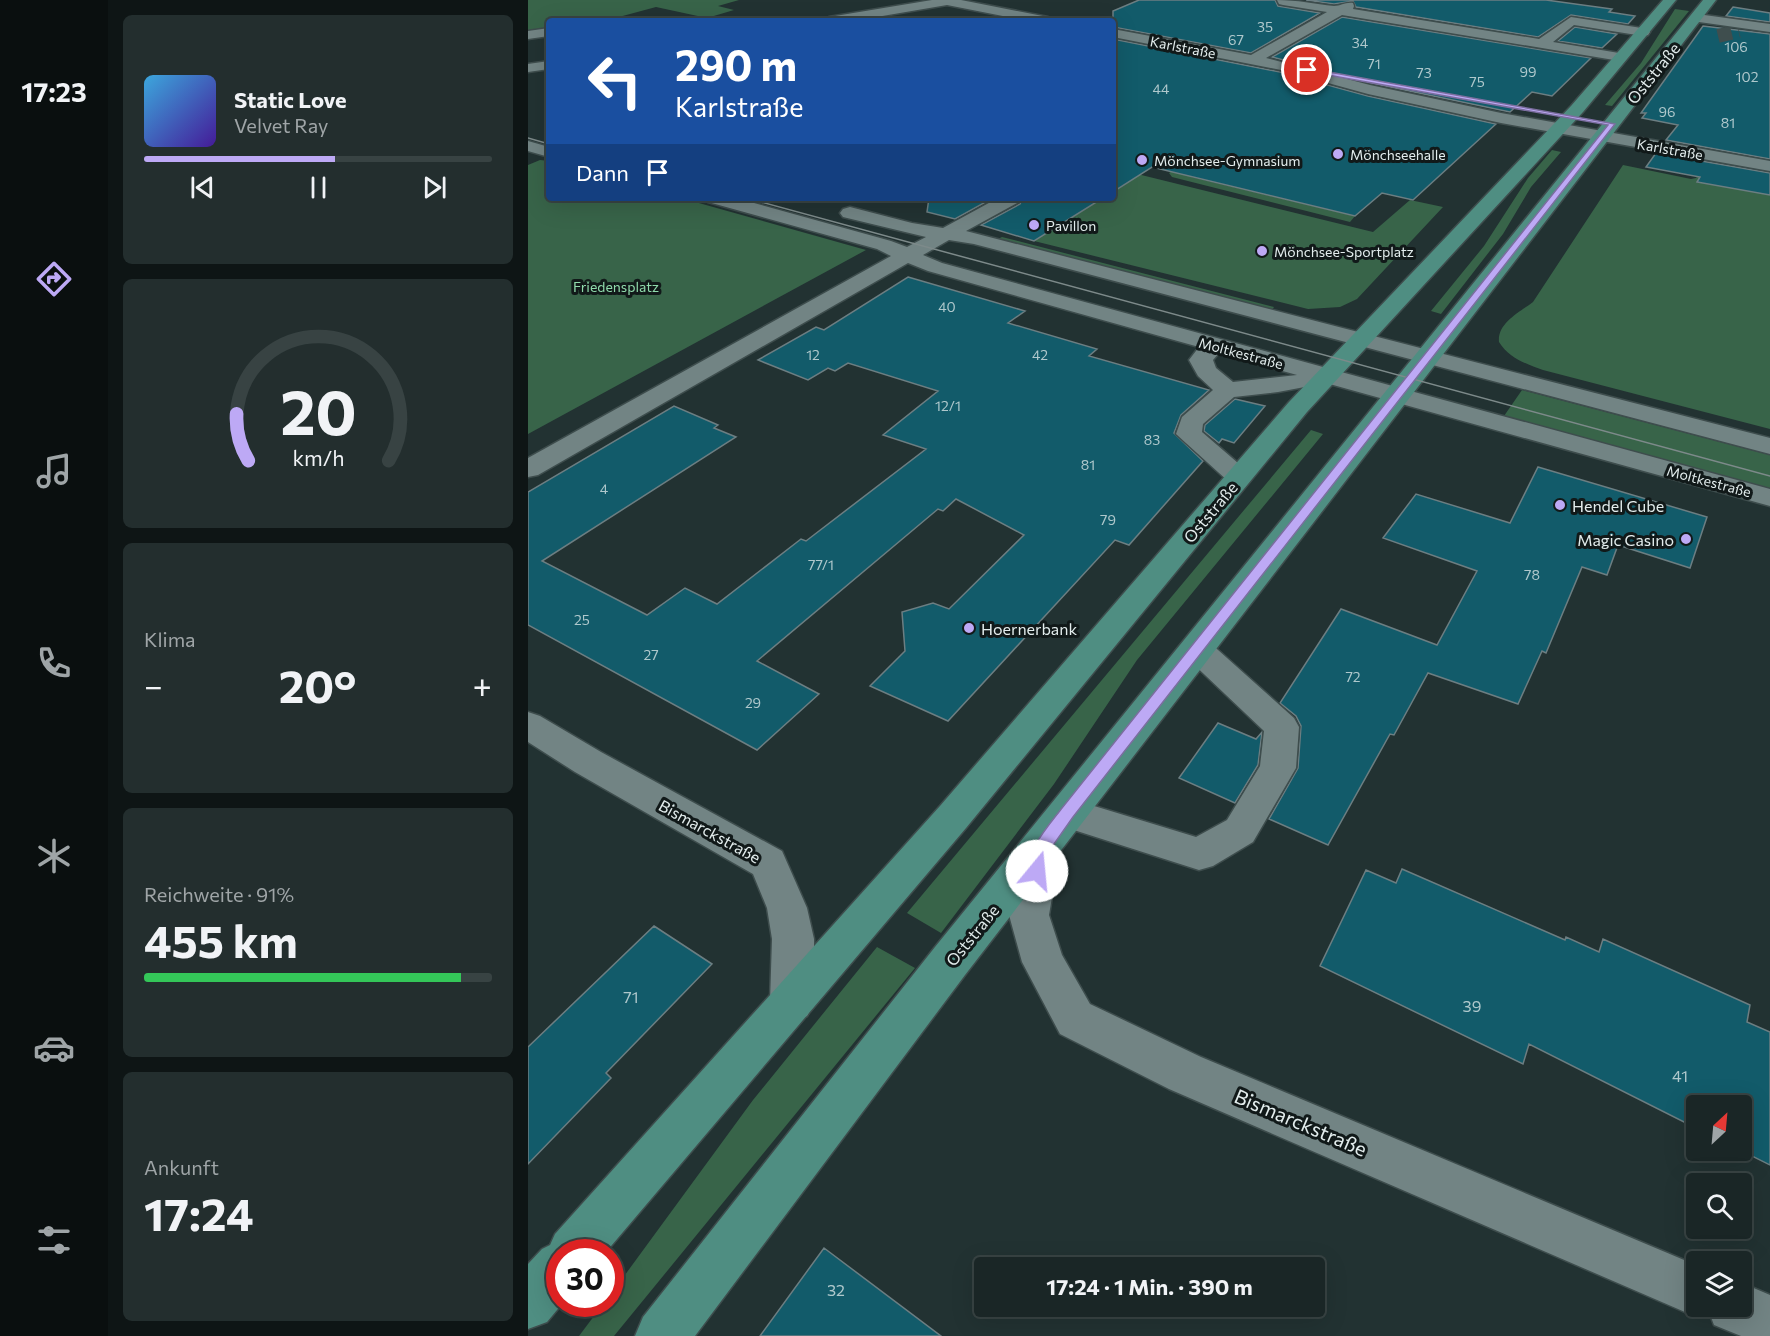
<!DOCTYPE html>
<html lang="de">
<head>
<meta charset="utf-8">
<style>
  body { margin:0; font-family:Commissioner,sans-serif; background:#232e2e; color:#f1f3f6; height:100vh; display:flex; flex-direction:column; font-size:22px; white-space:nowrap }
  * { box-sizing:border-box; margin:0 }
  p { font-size:20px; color:#9fa5a7 }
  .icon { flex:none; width:33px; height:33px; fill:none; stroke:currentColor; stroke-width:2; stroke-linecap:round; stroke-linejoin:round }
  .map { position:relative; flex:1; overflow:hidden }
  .sheet { display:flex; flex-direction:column; gap:15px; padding:15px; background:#0e1515; width:420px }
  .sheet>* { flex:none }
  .guide { position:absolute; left:18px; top:18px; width:570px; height:183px; border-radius:6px; box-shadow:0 6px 24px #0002,0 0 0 2px #384343; background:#1a4fa0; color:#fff; overflow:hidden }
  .needle { width:39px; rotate:26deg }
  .fabs { position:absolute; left:1158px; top:1095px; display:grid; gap:12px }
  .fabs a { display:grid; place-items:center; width:66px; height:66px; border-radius:6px; background:#1a2626; box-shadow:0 6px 24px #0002,0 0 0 2px #384343; font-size:30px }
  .speed { position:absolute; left:18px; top:1239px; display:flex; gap:12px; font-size:30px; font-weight:700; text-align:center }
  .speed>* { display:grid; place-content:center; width:78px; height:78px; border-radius:50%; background:#1a2626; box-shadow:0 6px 24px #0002,0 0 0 2px #384343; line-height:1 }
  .speed .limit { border:9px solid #d22; background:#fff; color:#111 }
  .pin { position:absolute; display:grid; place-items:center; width:51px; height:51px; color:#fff; margin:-26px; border:3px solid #fff; border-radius:50%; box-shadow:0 2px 6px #0007 }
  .me { position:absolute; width:66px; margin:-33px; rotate:17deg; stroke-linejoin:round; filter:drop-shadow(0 0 4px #0008) }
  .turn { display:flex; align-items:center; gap:21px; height:126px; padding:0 30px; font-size:27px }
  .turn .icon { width:78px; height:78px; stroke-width:2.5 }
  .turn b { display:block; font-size:42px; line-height:51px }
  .then { display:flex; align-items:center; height:57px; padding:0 30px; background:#0003; gap:12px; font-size:22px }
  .big { font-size:45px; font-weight:700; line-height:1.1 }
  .sheet .tile { flex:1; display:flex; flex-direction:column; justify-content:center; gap:9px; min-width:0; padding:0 21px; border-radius:9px; background:#232e2e }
  .sheet .dial { align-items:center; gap:0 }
  .dial svg { height:156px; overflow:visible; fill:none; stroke:#384343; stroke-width:7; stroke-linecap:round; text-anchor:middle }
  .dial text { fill:#f1f3f6; stroke:none }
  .song { display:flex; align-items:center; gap:18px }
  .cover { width:72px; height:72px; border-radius:9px; background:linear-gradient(135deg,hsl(200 70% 55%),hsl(260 70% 35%)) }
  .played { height:6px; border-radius:3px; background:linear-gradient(90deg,#bda9f5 55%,#384343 55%) }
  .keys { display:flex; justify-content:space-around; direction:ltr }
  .heat { display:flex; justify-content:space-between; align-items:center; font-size:33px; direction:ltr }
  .charge { height:9px; border-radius:4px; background:linear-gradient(90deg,#34c759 91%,#384343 0) }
  .trip { position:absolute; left:446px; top:1257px; width:351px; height:60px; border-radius:6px; background:#1a2626; box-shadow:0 6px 24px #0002,0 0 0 2px #384343; font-weight:700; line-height:60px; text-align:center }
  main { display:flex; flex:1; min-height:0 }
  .dock { display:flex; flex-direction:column; width:108px; justify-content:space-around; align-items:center; background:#0a0f0f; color:#9fa5a7 }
  .dock .icon { width:42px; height:42px }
  .dock .current { color:#bda9f5 }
  .dock b { font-size:27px; color:#f1f3f6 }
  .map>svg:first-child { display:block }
  .green { fill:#386449 }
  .building { fill:#125b6a; stroke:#6c7e82; stroke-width:1.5 }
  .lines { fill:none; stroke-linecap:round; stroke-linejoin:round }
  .minor-tunnel { stroke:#3f4e4e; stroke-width:14; stroke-dasharray:14 7; stroke-linecap:butt }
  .minor-casing { stroke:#3e4d4d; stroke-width:3 }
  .major-casing { stroke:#3e4d4d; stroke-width:3 }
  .minor { fill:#728484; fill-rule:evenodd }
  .major { fill:#4f8e82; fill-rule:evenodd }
  .tram { stroke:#7d8a8a; stroke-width:1.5 }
  .route { fill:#bda9f5; stroke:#7b6e9f; stroke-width:1.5 }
  .poi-dot { fill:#bda9f5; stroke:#111919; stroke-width:2 }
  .labels { text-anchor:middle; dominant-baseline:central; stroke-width:6; stroke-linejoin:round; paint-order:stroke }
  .number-label { font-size:14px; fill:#afc8cc }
  .far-street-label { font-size:14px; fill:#e3eded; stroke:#111919 }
  .far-poi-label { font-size:14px; fill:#e3eded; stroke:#111919; text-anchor:start }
  .far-park-label { font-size:14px; fill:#90dbac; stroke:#111919 }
  .street-label { font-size:16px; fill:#e3eded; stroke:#111919 }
  .poi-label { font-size:16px; fill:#e3eded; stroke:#111919; text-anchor:start }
  .near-number-label { font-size:16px; fill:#afc8cc }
  .near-street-label { font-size:20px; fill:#e3eded; stroke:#111919 }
</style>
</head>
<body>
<main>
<nav class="dock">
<b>17:23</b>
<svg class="icon current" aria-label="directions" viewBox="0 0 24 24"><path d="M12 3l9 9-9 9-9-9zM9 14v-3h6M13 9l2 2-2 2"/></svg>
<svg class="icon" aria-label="music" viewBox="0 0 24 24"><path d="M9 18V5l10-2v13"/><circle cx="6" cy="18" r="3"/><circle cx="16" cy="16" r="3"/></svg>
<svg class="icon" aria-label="phone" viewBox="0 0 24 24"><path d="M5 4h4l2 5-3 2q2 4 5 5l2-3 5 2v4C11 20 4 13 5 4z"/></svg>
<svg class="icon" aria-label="climate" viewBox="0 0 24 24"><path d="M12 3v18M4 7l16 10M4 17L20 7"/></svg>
<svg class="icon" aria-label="car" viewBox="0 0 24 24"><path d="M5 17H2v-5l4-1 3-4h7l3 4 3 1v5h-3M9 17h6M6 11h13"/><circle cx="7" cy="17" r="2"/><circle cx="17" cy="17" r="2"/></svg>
<svg class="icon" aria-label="filters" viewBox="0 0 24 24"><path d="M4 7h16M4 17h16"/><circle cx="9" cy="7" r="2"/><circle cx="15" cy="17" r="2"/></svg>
</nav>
<section class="sheet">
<div class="tile">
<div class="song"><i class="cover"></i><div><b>Static Love</b><p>Velvet Ray</p></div></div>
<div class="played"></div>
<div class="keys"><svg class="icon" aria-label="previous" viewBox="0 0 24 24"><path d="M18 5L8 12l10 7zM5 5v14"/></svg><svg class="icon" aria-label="pause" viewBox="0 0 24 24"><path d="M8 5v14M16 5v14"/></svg><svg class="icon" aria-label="next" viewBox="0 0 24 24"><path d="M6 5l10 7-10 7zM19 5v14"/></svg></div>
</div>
<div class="tile dial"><svg viewBox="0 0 100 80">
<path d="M14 69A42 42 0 1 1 86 69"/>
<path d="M14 69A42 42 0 0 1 8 45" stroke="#bda9f5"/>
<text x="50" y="56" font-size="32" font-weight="700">20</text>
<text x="50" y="72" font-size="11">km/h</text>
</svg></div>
<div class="tile"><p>Klima</p>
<div class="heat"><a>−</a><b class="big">20°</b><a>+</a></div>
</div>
<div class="tile"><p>Reichweite · 91%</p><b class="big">455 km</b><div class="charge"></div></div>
<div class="tile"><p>Ankunft</p><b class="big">17:24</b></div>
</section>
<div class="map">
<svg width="1242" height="1336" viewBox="0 0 1242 1336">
  <rect width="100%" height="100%" fill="#223232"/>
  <path class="green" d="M0,0H211L190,6L206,10L179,18L128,7L76,21H21V29L0,33Z
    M1147,9L1161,11L1084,106L1077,105L1113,63Z
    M1024,150L1033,152L1003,187L975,234L913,314L903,311L956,246L1000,178Z
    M671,154L663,177L827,216L822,222L644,177L641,173Z
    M12,160L21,161V198H153L338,250L0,434V165Z
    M1095,165L1163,179L1168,178L1174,170L1242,183V429L1015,370C998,364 981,358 971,342C969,323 992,312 1005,302Z
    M585,168L845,232L882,200L915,207L829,299L812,307L780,309L506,241L575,198H585Z
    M474,237L746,307L744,310L470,239Z
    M994,390L1242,455V489L976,416Z
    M783,430L795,434L609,660L526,784L413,933L379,913Z
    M349,947L387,968L86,1336H51L75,1304H82L83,1294L225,1100Z"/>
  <path class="building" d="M611,0H747L750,6L792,13L723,53L585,27V11Z
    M778,0H1018L1084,9L1081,12L1107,16L1100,24L1043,15L1010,37L828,7L825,1L806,4Z
    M1205,7L1242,13V22L1198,16Z
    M814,17L1063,58L1024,96L1004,92L982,112L843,83L744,57Z
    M1175,26L1242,34V159L1138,140L1150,125L1114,118L1118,113H1113Z
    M1047,27L1089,34L1074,48L1030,41Z
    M585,39L752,72L840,96L968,124L885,200L854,193L827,216L624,167L585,192Z
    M1128,153L1242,173V195L1169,182L1172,177L1118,167Z
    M401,198H465L427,219L399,212Z
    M495,198H575L506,241L453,225L492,204Z
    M380,277L497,311L480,323L569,349L561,356L681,390L653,415L646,433L675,461L601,545L587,540L420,721L342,686L377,651L374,612L405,603L421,609L496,535L428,499L415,511L410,509L229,661L291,694L229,750L0,625V492L146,406L190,425L186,428L208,437L14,561L119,615L157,588L189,604L273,539L278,541L398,449L355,435L410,391L320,363L307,371L300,368L280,380L230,360L288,327L296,330Z
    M707,399L737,406L706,443L694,439L691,443L676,431L677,425Z
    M1010,467L1179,517L1162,568L1090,545L1079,575L1054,567L1018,653L1014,651L990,704L900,673L866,735L862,734L800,845L741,819L770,768L773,726L768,716L752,703L813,609L909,645L949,571L855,538L888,494L982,523Z
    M690,723L728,739L734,732L730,765L707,803L651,778Z
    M874,869L1037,940L1038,937L1071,952L1075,939L1222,1005L1219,1022L1242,1032V1165L1212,1150L1214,1106H1168V1128L1001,1044L995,1064L792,966L838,870L868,883Z
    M126,926L184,964L78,1073L83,1078L0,1164V1047Z
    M296,1248L413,1336H232Z"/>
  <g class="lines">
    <path class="minor-tunnel" d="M1190,36L1211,31"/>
    <defs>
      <path id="minor" d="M404,0H433L520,17L527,21H500L419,5L325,21H294L301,17Z
        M749,0C769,0 787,4 806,6C813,6 817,2 825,3L826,6L825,9L1011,39L1043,17L1120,29L1122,32L1120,35L1115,36L1046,25L1025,42L1097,54L1099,57L1092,61L814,15L738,58L842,85L973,113L1242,161V171L973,123L840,94L753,70L585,37V29L723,55L799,12L755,5L751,4Z
        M1169,14L1242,24V32L1164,21L1162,18L1164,15Z
        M21,28V36L0,39V31Z
        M21,61V69L0,72V64Z
        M0,141L21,147V157L0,151Z
        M178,198H208L363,241L379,247L398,237L315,217L312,213L315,209L322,207L384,223L415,228L470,198H493L491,202L438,231L1242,438V454L446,244L421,240L395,255L414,263L1242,489V506L798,383L750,392L706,397L675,424L674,432L725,476L721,482L711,484L701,482L648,434L654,417L685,390L670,376L661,360L671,347L400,271L380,263L10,475L0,477V458L363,256L349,249L180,202ZM691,353L769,375L705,382L688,368L685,360Z
        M669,638L680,641L766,718L771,727L768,768L725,842L685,866L671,870L527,824L521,813L527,802L540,798L668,837L699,820L732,766L736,731L658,657L653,649L658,641Z
        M0,712L12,716L73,752L254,851L279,908L286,939V1002L279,1016L264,1022L249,1016L242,1002L244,939L239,908L225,874L47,772L0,742Z
        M513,833L527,838L532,849L521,915L534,955L562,1004L673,1057L1168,1265V1306H1214V1283L1242,1295V1336H1213L1186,1325L1181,1312L1168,1317L1150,1309L641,1089L532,1034L494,962L481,915L494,849L499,838Z"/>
      <path id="major" d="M1135,0H1148L1055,112L779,412L438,828L78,1252H32V1304H34L19,1322L0,1329V1264L14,1249L22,1245L27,1234L412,806L761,402L1043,106Z
        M1175,0H1188L437,975L167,1336H107L115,1317L407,947Z"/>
    </defs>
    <use href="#minor" class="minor-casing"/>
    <use href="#major" class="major-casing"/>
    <use href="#minor" class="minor"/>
    <use href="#major" class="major"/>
    <path class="tram" d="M0,138L21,144
      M218,198L1242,476"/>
  </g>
  <path class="route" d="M779,68L1087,124L545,817L521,851L515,876L509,878L503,876C493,855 522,824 534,808L1080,125L777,71Z"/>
  <g class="poi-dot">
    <circle cx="810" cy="154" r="6"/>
    <circle cx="614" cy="160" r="6"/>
    <circle cx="506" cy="225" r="6"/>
    <circle cx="734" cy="251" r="6"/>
    <circle cx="1032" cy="505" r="6"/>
    <circle cx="1158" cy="539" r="6"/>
    <circle cx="441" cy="628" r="6"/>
  </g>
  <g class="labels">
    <g class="number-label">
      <text x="737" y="26">35</text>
      <text x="708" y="39">67</text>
      <text x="832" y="42">34</text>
      <text x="1208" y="46">106</text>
      <text x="846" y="63">71</text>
      <text x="1000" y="71">99</text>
      <text x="896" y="72">73</text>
      <text x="1219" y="76">102</text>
      <text x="949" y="81">75</text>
      <text x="633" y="88">44</text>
      <text x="1139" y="111">96</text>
      <text x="1200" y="122">81</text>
      <text x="419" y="306">40</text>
      <text x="285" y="354">12</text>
      <text x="512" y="354">42</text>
      <text x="420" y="405">12/1</text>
      <text x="624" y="439">83</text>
      <text x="560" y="464">81</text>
      <text x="76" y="488">4</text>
      <text x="580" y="519">79</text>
      <text x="293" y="564">77/1</text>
      <text x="1004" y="574">78</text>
      <text x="54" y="619">25</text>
      <text x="123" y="654">27</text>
      <text x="825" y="676">72</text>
      <text x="225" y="702">29</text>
    </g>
    <g class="far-street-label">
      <text transform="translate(655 47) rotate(11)">Karlstraße</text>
      <text transform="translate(1142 149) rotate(10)">Karlstraße</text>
      <text transform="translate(713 353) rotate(15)">Moltkestraße</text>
      <text transform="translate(1181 481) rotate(15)">Moltkestraße</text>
    </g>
    <g class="far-poi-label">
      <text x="822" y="154">Mönchseehalle</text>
      <text x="626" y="160">Mönchsee-Gymnasium</text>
      <text x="518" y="225">Pavillon</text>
      <text x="746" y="251">Mönchsee-Sportplatz</text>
    </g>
    <g class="far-park-label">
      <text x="88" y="286">Friedensplatz</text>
    </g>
    <g class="street-label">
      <text transform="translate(1125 73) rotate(-51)">Oststraße</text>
      <text transform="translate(682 512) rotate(-50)">Oststraße</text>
      <text transform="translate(182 831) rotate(29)">Bismarckstraße</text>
      <text transform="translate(444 935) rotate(-51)">Oststraße</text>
    </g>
    <g class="poi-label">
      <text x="1044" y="505">Hendel Cube</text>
      <text x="1146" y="539" text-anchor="end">Magic Casino</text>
      <text x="453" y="628">Hoernerbank</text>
    </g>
    <g class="near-number-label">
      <text x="103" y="996">71</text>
      <text x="944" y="1005">39</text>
      <text x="1152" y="1075">41</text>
      <text x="308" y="1289">32</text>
    </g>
    <g class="near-street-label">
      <text transform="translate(773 1122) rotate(23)">Bismarckstraße</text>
    </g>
  </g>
</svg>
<div class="fabs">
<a><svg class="needle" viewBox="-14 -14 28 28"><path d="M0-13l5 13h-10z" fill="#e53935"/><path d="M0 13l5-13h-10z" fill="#9fa5a7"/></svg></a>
<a><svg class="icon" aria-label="search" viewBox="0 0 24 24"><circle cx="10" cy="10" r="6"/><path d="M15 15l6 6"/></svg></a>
<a><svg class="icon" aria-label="layers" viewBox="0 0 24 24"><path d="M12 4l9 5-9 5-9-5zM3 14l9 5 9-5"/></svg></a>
</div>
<div class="speed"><div class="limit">30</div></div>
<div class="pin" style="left:779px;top:70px;background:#d93025"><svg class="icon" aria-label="arrive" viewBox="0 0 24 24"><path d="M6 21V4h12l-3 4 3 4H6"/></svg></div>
<svg class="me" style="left:509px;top:871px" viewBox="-20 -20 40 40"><circle r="19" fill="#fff"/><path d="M0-13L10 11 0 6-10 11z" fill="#bda9f5"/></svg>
<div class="trip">17:24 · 1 Min. · 390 m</div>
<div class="guide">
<div class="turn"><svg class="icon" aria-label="left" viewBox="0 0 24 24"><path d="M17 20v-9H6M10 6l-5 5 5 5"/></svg><div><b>290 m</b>Karlstraße</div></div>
<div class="then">Dann<svg class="icon" aria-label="arrive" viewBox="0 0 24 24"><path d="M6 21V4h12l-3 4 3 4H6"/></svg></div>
</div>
</div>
</main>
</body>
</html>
